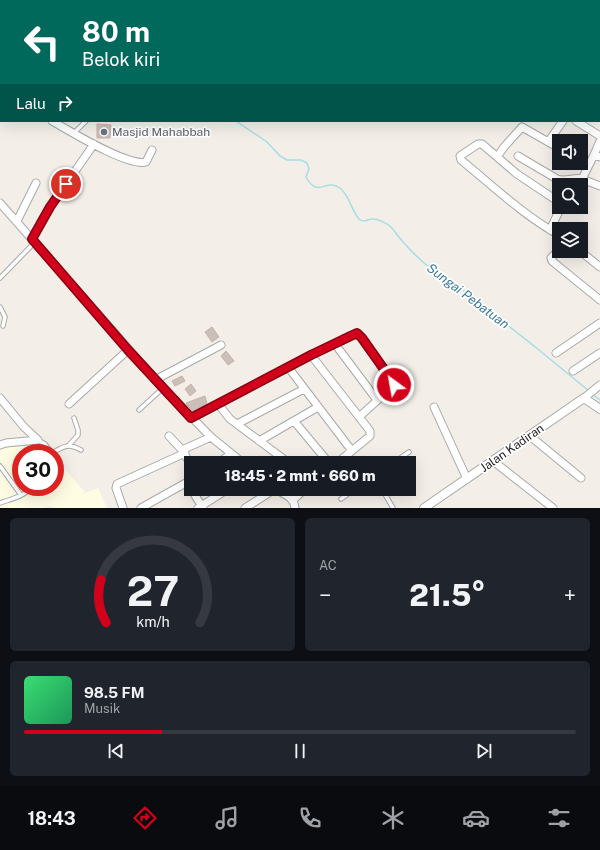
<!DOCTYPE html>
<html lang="id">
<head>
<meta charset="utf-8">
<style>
  body { margin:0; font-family:"Public Sans",sans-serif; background:#20242c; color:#f1f3f6; height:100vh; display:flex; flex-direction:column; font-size:15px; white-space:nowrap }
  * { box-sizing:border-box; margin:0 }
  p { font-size:13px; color:#9ea1a6 }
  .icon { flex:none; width:22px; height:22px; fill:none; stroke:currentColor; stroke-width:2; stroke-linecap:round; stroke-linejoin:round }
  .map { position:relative; height:508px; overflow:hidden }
  .panel { display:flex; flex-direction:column; gap:10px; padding:10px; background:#0d0f14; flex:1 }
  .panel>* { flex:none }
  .banner { position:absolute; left:0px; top:0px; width:600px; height:122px; box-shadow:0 4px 16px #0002; background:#00695c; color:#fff; overflow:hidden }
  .tools { position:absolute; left:552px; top:134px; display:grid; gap:8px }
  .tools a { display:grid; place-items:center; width:36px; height:36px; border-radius:0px; background:#171b24; box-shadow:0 4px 16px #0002; font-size:20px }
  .speed { position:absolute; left:12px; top:444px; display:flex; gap:8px; font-size:20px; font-weight:700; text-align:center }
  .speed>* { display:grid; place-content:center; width:52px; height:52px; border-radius:50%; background:#171b24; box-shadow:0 4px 16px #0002; line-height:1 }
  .speed .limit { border:6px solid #d22; background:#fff; color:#111 }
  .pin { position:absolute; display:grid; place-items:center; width:34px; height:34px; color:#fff; margin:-17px; border:2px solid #fff; border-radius:50%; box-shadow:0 1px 4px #0007 }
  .me { position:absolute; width:44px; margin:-22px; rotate:328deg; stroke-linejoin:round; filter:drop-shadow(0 0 3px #0008) }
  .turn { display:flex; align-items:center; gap:14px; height:84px; padding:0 16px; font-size:18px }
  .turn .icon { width:52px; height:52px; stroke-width:2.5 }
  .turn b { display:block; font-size:28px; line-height:34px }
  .then { display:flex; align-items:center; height:38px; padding:0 16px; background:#0003; gap:8px; font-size:15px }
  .big { font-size:30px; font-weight:800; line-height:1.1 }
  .panel .widget { flex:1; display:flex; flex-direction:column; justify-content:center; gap:6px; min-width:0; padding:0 14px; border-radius:6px; background:#20242c }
  .panel .dial { align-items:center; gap:0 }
  .dial svg { height:104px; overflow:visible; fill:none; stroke:#363941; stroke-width:7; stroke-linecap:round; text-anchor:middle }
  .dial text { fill:#f1f3f6; stroke:none }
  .song { display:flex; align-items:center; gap:12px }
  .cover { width:48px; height:48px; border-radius:6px; background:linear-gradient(135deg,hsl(140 70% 55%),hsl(150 70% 35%)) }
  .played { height:4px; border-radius:2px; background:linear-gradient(90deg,#d3001b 25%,#363941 25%) }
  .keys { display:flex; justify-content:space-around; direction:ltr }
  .heat { display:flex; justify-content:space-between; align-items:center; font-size:22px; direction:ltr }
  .panel .tiles { flex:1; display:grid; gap:10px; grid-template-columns:1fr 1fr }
  .widget:last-child { grid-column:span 2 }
  .trip { position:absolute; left:184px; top:456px; width:232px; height:40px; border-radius:0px; background:#171b24; box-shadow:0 4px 16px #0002; font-weight:800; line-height:40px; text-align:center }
  .dock { display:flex; height:64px; justify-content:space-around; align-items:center; background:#090b0e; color:#9ea1a6 }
  .dock .icon { width:28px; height:28px }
  .dock .current { color:#d3001b }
  .dock b { font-size:18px; color:#f1f3f6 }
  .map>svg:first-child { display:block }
  .education { fill:#fffce4 }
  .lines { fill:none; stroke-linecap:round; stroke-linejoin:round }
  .stream { stroke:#a5dee4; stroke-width:1.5 }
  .building { fill:#cbbfba; stroke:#c6b2a8 }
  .service-casing { stroke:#a9a9a9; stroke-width:5.5 }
  .minor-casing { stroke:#a9a9a9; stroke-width:9 }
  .tertiary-casing { stroke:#a9a9a9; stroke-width:10 }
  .service { stroke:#fff; stroke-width:3.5 }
  .minor { stroke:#fff; stroke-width:7 }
  .tertiary { stroke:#fff; stroke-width:8 }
  .route-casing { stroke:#890012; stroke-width:10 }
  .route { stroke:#d3001b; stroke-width:7 }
  .worship-dot { fill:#6b7280; stroke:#fff; stroke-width:1.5 }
  .labels { text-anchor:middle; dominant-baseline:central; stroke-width:3.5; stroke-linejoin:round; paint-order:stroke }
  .worship-label { font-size:12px; fill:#5b616d; stroke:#fff; text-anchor:start }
  .street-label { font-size:12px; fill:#222; stroke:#fff }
  .water-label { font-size:13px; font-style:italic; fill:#3c7ca2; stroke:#fff }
</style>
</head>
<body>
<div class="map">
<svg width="600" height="508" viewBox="0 0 600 508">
  <rect width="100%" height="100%" fill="#f3eee8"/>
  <path class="education" d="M44,445L50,453H21V487H55V458L85,492L80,495L98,488L107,508H52L50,506L44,508H0V447L4,446Z"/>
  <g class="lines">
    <path class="stream" d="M51,0L52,1
      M236,121L267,142L280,156L287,160H301L307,163L309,169L306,177C318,199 325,178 340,188C350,196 351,210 359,219C364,224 368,218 373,219C378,219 386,223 390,226C395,231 399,238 404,243C418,259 433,273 453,282L539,350L589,391
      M592,394L600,400"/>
  </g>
  <path class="building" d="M97,124L111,125L110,138H97Z
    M212,327L219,337L212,342L205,332Z
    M226,351L234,361L228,365L221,356Z
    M182,376L185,381L175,386L172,381Z
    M191,384L196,391L190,396L185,389Z
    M205,396L207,404L193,411L187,405L186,403Z"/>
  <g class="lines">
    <defs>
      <path id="service" d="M74,133L86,121
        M0,278L35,242
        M0,307L5,317L3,326
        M139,410L163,388
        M38,440L45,444L52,453
        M69,445L78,435V430L74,418
        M52,453C64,446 68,443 81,450
        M393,463L409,452
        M0,466L21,495
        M382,489L393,508
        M341,499L355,489
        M0,503C11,499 25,496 32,487"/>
      <path id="minor" d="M422,1L426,0
        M599,64H600
        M599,70L600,73
        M599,85H600
        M599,92L600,91
        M0,93L1,94
        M52,121C70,131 128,167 146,162L152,150
        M576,121L600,136
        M548,142L563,121
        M594,155L600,141
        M518,156L557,179C566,182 574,177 582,179
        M497,157L504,147L522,127L559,148
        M600,157L594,155L582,179L600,186
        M559,202L517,174L482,144H478L460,156L461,160C493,186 523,215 559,235
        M0,203L163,388L211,437L243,463
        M17,221L36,183
        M550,230L561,207
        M32,239L50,207L94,144
        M559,250L551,258L552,261L600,300
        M580,251L600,267
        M335,344L377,400
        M556,353L600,323
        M311,355L370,431V436L337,463
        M573,371L600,353
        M155,380L221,345
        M0,398L24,427L38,440L6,443L0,445
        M584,398L600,385
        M69,404L128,350
        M218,404L230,419L289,463
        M434,407L467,479
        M191,418L288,367
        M294,421L329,463
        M237,424L304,389
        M169,436L182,450L191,465
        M530,436L581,478
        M259,441L318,407
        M182,450L211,437
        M352,451L288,367L349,336L358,334L394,383L389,390L359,417
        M493,461L553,508
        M218,463L231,454
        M191,489L203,508
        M293,500L305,489
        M123,508L116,488L117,484L185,453
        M141,508L191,480
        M198,508L228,489
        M245,508L275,489C284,494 294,497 295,508"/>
      <path id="tertiary" d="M424,508L584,398L600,409"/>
    </defs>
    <use href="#service" class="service-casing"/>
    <use href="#minor" class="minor-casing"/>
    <use href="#tertiary" class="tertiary-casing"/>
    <use href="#service" class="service"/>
    <use href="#minor" class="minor"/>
    <use href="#tertiary" class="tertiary"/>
  </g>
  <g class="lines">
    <defs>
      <path id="route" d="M66,184L50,207L32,239L128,350L191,418L311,355L357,333L362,338L393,382L394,385"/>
    </defs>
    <use href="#route" class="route-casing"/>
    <use href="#route" class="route"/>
  </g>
  <circle class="worship-dot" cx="104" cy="132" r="4"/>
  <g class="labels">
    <g class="worship-label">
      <text x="112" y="132">Masjid Mahabbah</text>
    </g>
    <g class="street-label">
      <text transform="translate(512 448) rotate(-35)">Jalan Kadiran</text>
    </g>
    <g class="water-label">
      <text transform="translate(468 296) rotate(37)">Sungai Pebatuan</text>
    </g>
  </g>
</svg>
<div class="tools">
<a><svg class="icon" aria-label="sound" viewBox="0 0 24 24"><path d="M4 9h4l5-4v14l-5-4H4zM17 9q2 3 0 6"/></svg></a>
<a><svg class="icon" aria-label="search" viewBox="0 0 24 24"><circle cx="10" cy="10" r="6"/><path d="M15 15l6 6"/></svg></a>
<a><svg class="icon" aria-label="layers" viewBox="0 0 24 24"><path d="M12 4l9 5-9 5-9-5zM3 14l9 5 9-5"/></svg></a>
</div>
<div class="speed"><div class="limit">30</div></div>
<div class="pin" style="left:66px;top:184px;background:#d93025"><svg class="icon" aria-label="arrive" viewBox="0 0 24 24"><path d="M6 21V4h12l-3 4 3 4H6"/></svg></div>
<svg class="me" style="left:394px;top:385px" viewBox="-20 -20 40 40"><circle r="17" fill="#d3001b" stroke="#fff" stroke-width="3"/><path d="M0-11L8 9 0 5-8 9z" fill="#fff"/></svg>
<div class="trip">18:45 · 2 mnt · 660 m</div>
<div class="banner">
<div class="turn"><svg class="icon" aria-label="left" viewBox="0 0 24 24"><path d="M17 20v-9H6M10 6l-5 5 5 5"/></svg><div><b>80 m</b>Belok kiri</div></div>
<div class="then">Lalu<svg class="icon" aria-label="right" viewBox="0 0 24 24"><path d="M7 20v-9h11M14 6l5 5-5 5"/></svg></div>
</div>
</div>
<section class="panel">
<div class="tiles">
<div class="widget dial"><svg viewBox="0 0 100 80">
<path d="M14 69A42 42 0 1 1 86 69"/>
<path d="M14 69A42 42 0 0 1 10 36" stroke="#d3001b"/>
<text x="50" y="56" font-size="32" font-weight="700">27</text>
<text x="50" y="72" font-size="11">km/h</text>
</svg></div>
<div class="widget"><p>AC</p>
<div class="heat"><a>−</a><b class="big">21.5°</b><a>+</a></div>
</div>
<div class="widget">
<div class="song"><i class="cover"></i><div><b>98.5 FM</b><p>Musik</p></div></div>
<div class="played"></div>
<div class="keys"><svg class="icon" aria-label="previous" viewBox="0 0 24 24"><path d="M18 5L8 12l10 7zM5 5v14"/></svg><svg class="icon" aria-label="pause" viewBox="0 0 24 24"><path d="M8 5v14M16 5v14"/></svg><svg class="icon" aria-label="next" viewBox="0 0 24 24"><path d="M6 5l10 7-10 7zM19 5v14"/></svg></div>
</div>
</div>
</section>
<nav class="dock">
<b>18:43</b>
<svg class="icon current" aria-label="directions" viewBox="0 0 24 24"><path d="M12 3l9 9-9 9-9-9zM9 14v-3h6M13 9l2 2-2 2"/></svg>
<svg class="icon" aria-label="music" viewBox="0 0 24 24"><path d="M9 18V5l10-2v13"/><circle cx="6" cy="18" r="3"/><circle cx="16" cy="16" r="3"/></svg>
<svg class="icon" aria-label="phone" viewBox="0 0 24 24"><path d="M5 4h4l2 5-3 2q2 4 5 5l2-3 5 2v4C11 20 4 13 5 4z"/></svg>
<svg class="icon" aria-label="climate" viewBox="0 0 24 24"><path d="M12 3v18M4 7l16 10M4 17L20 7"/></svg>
<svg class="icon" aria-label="car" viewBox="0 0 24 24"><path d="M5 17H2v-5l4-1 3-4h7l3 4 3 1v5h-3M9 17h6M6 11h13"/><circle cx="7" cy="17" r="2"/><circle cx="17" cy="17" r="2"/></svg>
<svg class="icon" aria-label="filters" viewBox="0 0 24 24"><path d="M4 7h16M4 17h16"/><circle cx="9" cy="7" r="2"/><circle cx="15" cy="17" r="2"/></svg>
</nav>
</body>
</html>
